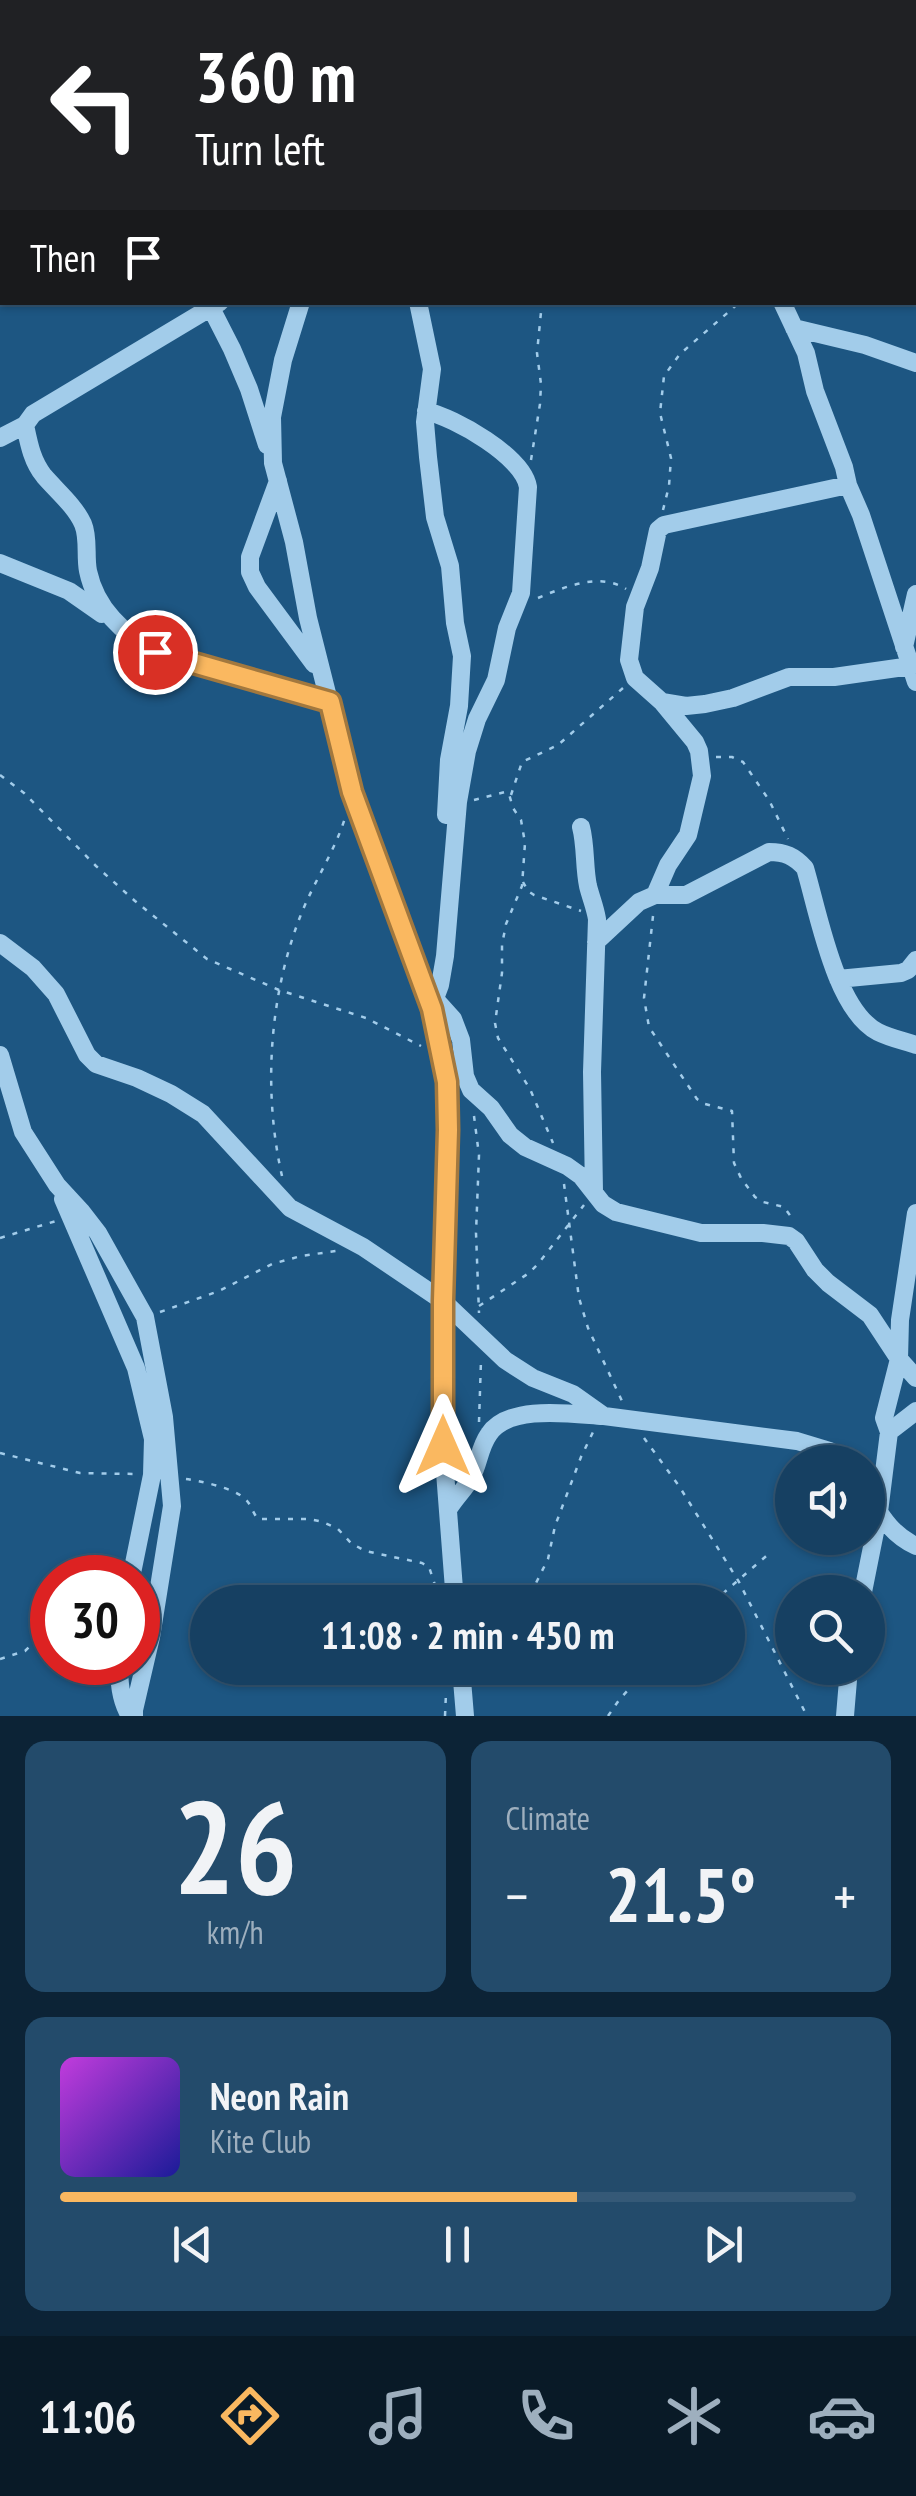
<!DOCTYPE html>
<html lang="en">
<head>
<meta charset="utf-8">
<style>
  body { margin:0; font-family:"PT Sans Narrow",sans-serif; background:#234b6b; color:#f1f3f6; height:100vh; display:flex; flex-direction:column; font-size:38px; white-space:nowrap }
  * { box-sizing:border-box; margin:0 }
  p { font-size:32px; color:#9eafbe }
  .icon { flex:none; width:55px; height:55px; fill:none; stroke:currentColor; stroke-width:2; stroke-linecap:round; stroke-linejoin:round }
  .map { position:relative; height:1716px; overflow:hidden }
  .panel { display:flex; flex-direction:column; gap:25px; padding:25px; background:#0c2336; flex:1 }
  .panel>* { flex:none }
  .hud { position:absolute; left:0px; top:0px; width:918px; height:305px; box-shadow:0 2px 8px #0004,0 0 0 2px #355977; background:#202124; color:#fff; overflow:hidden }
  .tools { position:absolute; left:775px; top:1445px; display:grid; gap:20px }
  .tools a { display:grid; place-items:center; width:110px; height:110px; border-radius:50%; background:#164062; box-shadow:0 2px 8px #0004,0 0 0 2px #355977; font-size:50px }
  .speed { position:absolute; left:30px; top:1555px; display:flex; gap:20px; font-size:50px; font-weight:700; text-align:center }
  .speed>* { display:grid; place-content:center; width:130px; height:130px; border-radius:50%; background:#164062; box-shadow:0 2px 8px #0004,0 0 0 2px #355977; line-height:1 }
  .speed .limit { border:15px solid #d22; background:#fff; color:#111 }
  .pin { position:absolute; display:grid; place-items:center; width:85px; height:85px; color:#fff; margin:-42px; border:5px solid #fff; border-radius:50%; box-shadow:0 2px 10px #0007 }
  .me { position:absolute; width:110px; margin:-55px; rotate:0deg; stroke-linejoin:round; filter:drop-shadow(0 0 8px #0008) }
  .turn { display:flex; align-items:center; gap:35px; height:210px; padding:0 30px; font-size:45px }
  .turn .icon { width:130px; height:130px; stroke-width:2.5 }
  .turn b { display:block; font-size:70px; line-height:85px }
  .then { display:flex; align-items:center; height:95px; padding:0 30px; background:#0003; gap:20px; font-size:38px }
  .big { font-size:75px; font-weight:700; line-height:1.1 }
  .panel .card { flex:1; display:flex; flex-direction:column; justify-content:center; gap:15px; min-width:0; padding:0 35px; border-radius:20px; background:#234b6b }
  .panel .dial { align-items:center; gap:0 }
  .dial b { font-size:130px; line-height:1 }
  .song { display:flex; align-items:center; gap:30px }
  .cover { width:120px; height:120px; border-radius:15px; background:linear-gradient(135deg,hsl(290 70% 55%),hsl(240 70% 35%)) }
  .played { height:10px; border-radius:5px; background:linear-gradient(90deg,#fab860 65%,#355977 65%) }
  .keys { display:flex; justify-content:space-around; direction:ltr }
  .heat { display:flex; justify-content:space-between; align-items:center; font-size:55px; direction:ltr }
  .panel .tiles { flex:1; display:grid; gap:25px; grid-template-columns:1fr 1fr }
  .card:last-child { grid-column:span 2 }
  .trip { position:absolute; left:190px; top:1585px; width:555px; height:100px; border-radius:50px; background:#164062; box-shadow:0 2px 8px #0004,0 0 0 2px #355977; font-weight:700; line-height:100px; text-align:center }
  .tabs { display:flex; height:160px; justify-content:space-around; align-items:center; background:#091a27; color:#9eafbe }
  .tabs .icon { width:70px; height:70px }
  .tabs .active { color:#fab860 }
  .tabs b { font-size:45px; color:#f1f3f6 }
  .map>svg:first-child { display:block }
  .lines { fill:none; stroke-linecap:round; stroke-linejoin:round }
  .path { stroke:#a2ccea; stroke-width:2.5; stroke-dasharray:5 8; stroke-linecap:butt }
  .minor { stroke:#a2ccea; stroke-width:18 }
  .route-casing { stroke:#a2783e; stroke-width:25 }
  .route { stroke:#fab860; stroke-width:18 }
</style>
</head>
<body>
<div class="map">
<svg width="916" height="1716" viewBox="0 0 916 1716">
  <rect width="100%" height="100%" fill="#1d5682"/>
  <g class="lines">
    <path class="path" d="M778,2L779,0
      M0,54H2
      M531,460L540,404L541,384L537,353L542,302
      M663,510L669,486L671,458L660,413L664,376L680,354L740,302
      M538,598C564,587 600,572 626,589
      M716,757H732L743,762L769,800L788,839
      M0,775L24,793L96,866L135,901L207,959L279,990L366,1018L421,1046
      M511,795L522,762L558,745L623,688
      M474,800L505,792L509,794L513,808L521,820L525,843L522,886L506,924L502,945V973L495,1023L498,1038L530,1089L553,1143
      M523,882L528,891L534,895L581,911
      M653,916L644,998L649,1027L697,1099L705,1104L732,1111L734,1163L741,1178L755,1197L763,1202L784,1207L794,1221
      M474,1116L479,1155L476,1233L479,1313
      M282,1176C263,1092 269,997 300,917C313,883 334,853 345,818
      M564,1184L579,1298L588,1328L622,1401
      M0,1238L56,1221
      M479,1306L529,1273L538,1264L584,1205
      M160,1312L219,1291L272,1264L301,1256L336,1251
      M479,1422L481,1360
      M644,1438L679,1486L739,1582L807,1716
      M0,1453L80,1473L135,1474
      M186,1479C201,1481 233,1488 244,1498C251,1503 252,1512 258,1519H309L323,1522L338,1529L351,1543L365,1551L422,1563L429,1567L437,1591
      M519,1602L536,1583L548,1559L555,1526L581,1457L594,1430
      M713,1602L772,1551
      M0,1659L25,1651L52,1625
      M445,1716L446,1693
      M608,1716L619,1700L648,1668"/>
    <path class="minor" d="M278,2V0
      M867,2L868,0
      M0,208L2,206
      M208,302L232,349L249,389L267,445
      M301,302L283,360L272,417L273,463L294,542L308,618L352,792L431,1009L447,1082L448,1130L443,1301V1446L455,1602
      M418,302L432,369L425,422L428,457L435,517L450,566L455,623L462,656L459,706L449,760L446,815
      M782,302L806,353L815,391L844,467L848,485L861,515L916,682
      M794,328L865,345L916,363
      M426,411C455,418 523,456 528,487L521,593L507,628L496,680L477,719L467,751L458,802L445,956L440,985L431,1009
      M25,425C29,444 32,461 44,476C57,491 75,506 83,524C89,538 85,556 88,571C96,609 123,633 155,652L330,702
      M0,438L25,425L33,414L220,302
      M278,481L250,557V572L257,587L314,664
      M848,485L664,525L658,530L650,568L635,607L629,660L635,678L662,702L686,706L705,704L733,698L789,677H834L911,666
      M0,563L69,591L102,614
      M904,647L916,594
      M581,827C586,846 584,867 588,886C591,898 595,907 597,919L592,1072L594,1192
      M655,895L668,865L688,835L702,776L699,751L695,742L662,702
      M596,942L639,902L655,895H686L769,852C785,852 794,856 805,868C818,911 835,1010 878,1032C890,1038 904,1041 916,1045
      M0,943L33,968L56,994L87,1055L96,1064L137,1078L171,1094L203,1114L290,1208L363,1247L443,1301L505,1360L533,1378L573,1394L604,1416L797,1441L830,1451L847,1462
      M838,979L901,973L908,970L916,960
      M435,999L453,1019L461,1040L465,1076L471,1090L491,1108L510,1135L525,1147L567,1166L581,1176L603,1204L616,1212L701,1233H763L789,1236L796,1241L815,1270L828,1283L870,1315L899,1359L916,1378
      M0,1055L23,1132L57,1185L81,1211L98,1233L145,1317L164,1417L172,1506L151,1637L134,1710V1716
      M63,1199L136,1368L153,1439L152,1475L131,1578
      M889,1432L884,1418L899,1359L900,1320L916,1213
      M868,1495C882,1517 891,1534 916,1546
      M448,1510C454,1499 466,1488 471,1478C479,1464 479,1448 489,1434C509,1404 572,1414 603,1416
      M863,1592L879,1512L889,1432L916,1411
      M119,1662C119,1681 120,1700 130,1716
      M461,1668L465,1716
      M845,1716L849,1668"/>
  </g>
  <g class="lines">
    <defs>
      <path id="route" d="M155,652L330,702L352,792L432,1009L447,1082L448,1130L443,1301V1446"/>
    </defs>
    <use href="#route" class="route-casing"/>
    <use href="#route" class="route"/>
  </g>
</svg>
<div class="tools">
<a><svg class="icon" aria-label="sound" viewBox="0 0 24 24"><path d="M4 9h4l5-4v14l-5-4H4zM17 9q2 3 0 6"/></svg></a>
<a><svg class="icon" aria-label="search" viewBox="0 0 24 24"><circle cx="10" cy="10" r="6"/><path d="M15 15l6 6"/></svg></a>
</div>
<div class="speed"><div class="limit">30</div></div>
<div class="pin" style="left:155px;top:652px;background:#d93025"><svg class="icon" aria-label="arrive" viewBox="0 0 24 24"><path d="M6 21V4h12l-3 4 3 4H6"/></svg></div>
<svg class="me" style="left:443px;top:1446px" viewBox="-20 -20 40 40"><path d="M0-17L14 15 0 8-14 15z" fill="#fab860" stroke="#fff" stroke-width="4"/></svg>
<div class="trip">11:08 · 2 min · 450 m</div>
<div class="hud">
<div class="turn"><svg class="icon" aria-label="left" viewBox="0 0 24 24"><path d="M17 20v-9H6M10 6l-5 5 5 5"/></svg><div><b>360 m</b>Turn left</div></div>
<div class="then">Then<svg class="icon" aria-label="arrive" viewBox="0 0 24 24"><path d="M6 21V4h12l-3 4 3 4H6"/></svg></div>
</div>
</div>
<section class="panel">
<div class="tiles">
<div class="card dial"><b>26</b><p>km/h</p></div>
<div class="card"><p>Climate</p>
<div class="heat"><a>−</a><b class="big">21.5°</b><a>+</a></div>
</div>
<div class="card">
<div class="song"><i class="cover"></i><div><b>Neon Rain</b><p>Kite Club</p></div></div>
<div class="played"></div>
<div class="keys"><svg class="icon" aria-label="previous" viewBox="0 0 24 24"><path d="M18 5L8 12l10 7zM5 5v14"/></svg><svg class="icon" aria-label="pause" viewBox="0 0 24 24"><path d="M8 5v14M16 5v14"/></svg><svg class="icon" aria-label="next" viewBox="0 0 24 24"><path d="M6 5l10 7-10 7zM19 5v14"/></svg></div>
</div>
</div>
</section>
<nav class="tabs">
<b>11:06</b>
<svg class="icon active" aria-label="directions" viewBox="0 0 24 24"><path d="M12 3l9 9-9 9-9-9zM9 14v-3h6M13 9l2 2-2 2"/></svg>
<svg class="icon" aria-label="music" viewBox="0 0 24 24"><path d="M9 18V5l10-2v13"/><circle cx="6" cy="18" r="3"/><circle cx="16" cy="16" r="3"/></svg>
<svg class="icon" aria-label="phone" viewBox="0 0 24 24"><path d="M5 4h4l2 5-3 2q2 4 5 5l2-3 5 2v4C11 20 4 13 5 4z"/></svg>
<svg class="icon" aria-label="climate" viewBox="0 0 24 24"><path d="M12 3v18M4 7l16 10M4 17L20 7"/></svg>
<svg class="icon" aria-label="car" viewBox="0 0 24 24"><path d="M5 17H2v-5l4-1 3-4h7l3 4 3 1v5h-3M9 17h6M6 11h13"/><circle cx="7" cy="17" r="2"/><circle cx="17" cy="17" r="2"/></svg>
</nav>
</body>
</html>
